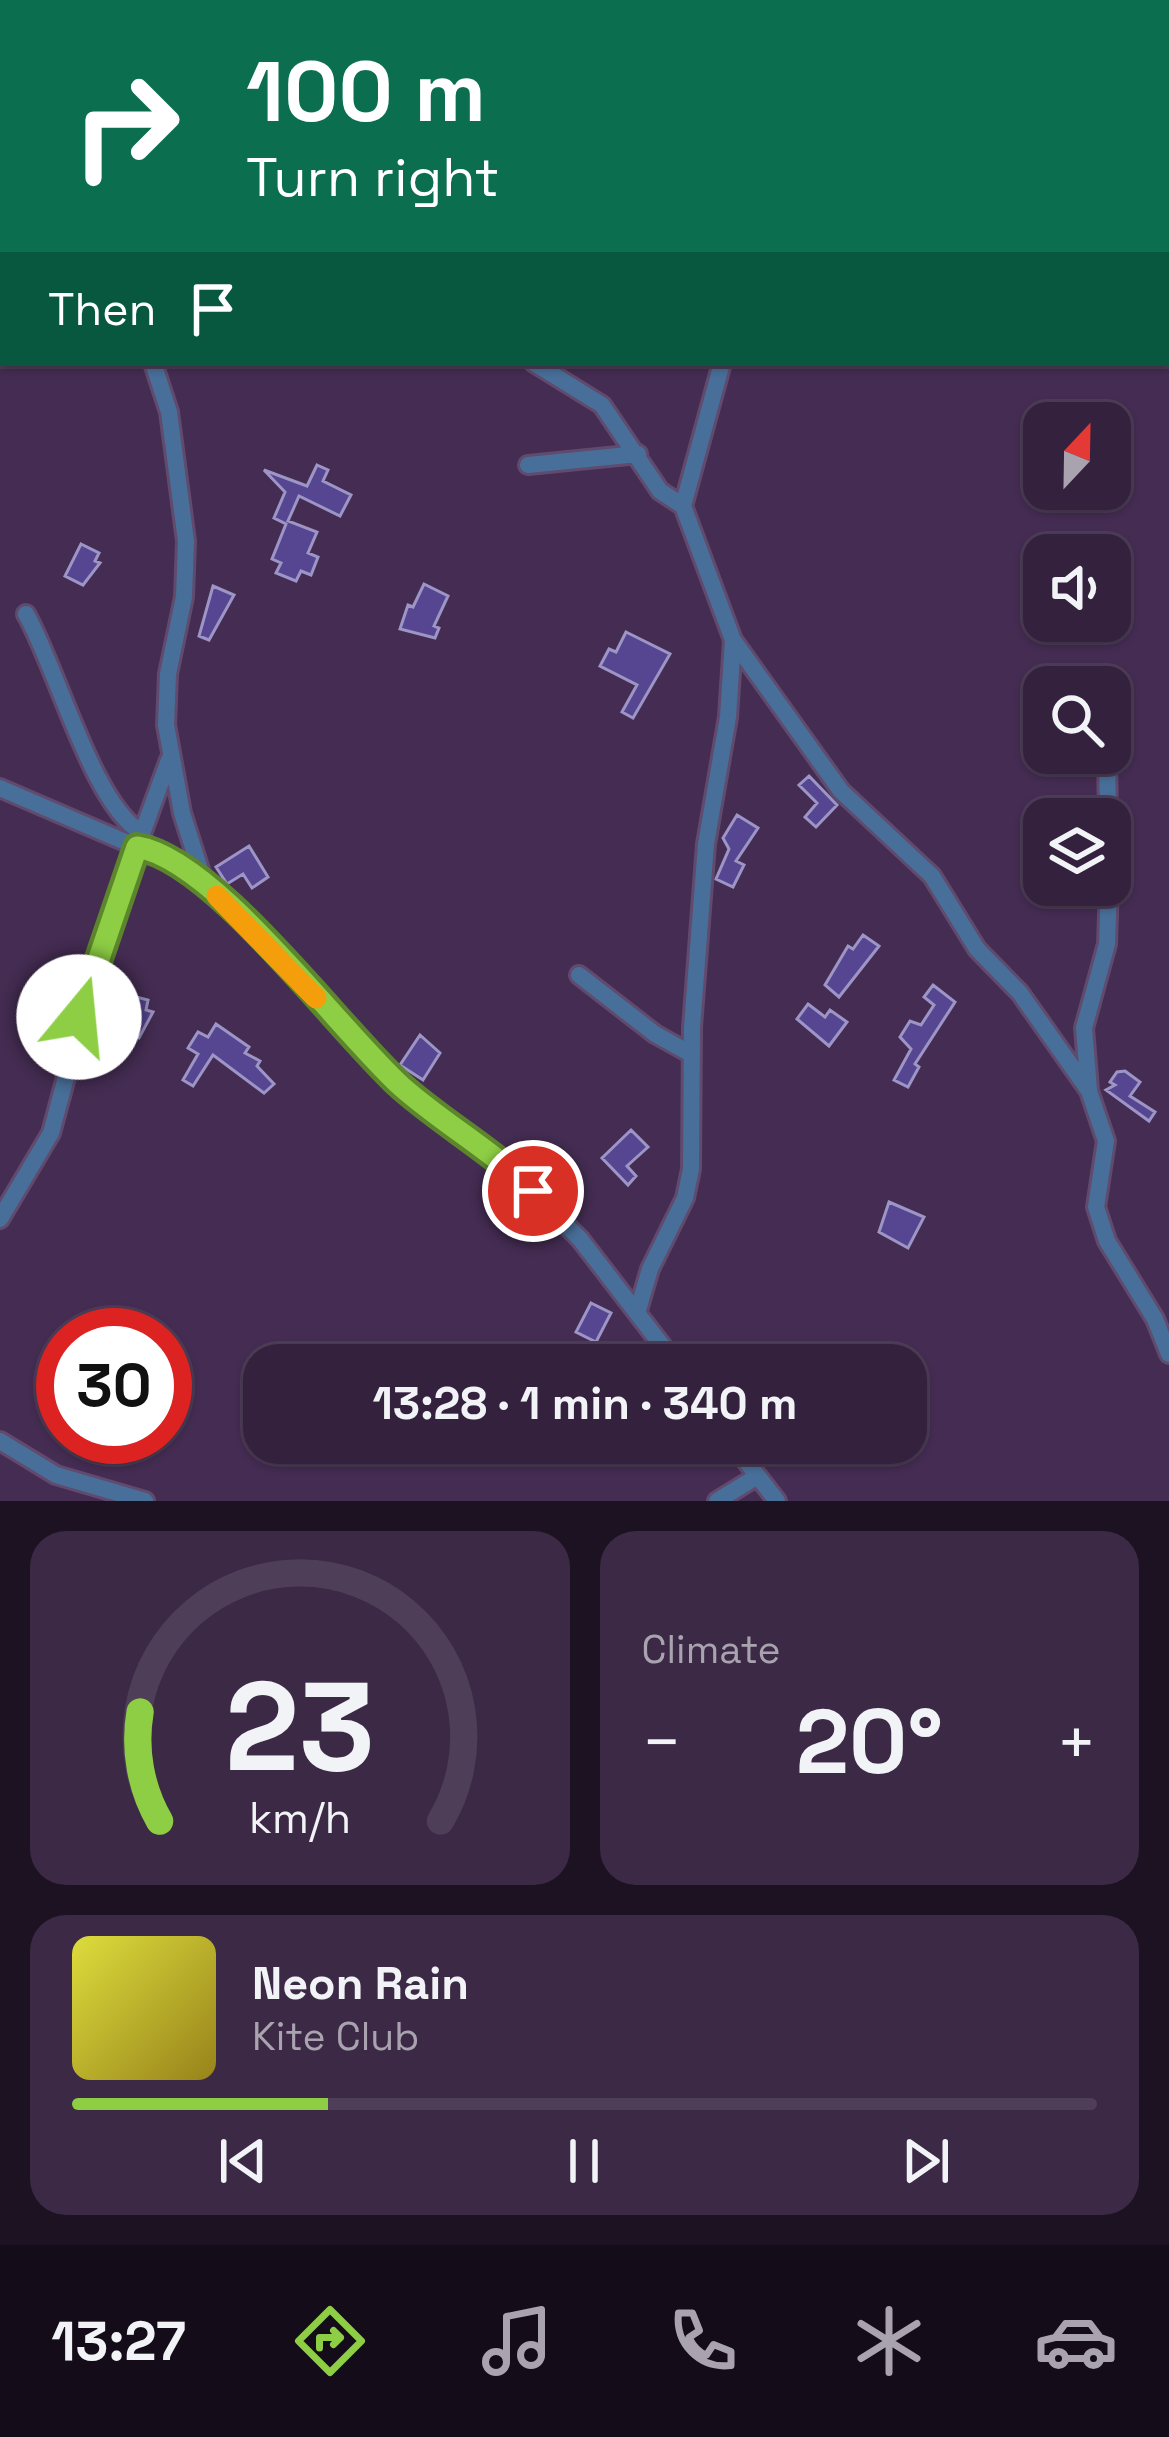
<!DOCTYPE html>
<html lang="en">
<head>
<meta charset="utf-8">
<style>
  body { margin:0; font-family:"Space Grotesk",sans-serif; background:#3b2945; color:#f1f3f6; height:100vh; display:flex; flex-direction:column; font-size:45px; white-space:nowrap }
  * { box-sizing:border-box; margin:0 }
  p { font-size:39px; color:#a9a3b0 }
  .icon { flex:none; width:66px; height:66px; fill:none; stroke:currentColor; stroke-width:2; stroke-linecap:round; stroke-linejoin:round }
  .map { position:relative; height:1501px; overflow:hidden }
  .sheet { display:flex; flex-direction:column; gap:30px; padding:30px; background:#1c1222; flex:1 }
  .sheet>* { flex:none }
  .top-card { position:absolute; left:0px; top:0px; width:1170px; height:366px; box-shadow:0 3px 9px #0004,0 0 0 3px #4e3e58; background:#0b6e4f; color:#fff; overflow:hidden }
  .needle { width:78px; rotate:22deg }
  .fabs { position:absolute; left:1023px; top:402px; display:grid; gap:24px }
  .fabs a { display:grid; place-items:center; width:108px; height:108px; border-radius:24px; background:#33213e; box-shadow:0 3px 9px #0004,0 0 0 3px #4e3e58; font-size:60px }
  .speed { position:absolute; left:36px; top:1308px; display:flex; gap:24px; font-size:60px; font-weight:700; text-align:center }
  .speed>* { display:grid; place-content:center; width:156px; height:156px; border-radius:50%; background:#33213e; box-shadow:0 3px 9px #0004,0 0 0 3px #4e3e58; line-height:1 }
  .speed .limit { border:18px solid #d22; background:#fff; color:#111 }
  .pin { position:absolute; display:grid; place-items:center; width:102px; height:102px; color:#fff; margin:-51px; border:6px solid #fff; border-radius:50%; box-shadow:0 3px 12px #0007 }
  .me { position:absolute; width:132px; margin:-66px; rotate:17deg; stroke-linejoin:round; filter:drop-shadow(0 0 9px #0008) }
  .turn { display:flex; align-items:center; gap:42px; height:252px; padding:0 48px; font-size:54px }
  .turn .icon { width:156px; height:156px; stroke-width:2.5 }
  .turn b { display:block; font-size:84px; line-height:102px }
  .then { display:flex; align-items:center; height:114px; padding:0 48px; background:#0003; gap:24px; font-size:45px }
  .big { font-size:90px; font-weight:700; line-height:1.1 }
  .sheet .tile { flex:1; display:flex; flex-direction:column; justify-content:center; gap:18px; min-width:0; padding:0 42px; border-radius:36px; background:#3b2945 }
  .sheet .dial { align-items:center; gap:0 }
  .dial svg { height:312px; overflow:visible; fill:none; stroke:#4e3e58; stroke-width:7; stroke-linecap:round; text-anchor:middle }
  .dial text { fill:#f1f3f6; stroke:none }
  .song { display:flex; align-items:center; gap:36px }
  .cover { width:144px; height:144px; border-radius:18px; background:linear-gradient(135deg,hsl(60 70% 55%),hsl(50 70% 35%)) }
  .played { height:12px; border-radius:6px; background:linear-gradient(90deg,#8dce44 25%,#4e3e58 25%) }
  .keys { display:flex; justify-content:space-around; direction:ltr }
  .heat { display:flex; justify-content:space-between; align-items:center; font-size:66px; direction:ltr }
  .sheet .tiles { flex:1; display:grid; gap:30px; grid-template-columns:1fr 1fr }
  .tile:last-child { grid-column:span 2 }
  .trip { position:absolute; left:243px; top:1344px; width:684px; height:120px; border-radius:36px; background:#33213e; box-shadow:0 3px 9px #0004,0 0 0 3px #4e3e58; font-weight:700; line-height:120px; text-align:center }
  .tab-bar { display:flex; height:192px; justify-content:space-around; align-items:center; background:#140d19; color:#a9a3b0 }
  .tab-bar .icon { width:84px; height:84px }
  .tab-bar .active { color:#8dce44 }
  .tab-bar b { font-size:54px; color:#f1f3f6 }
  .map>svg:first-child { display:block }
  .building { fill:#564590; stroke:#9c95c6; stroke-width:3 }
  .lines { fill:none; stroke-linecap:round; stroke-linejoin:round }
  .street-casing { stroke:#604a6d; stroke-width:22 }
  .street { stroke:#486f99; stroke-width:16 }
  .route-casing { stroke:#5c862c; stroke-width:30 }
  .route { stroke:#8dce44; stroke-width:21 }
  .slow { stroke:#f59e0b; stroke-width:21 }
</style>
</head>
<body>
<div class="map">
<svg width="1169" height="1501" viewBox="0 0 1169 1501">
  <rect width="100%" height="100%" fill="#442c52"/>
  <path class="building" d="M317,465L328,470L323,481L351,495L340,516L299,496L288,521L317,532L308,553L318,557L311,575L301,571L296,581L276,573L281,563L272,559L286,524L274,518L285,492L264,470L307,486Z
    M81,544L99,553L95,561L100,563L83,585L65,576Z
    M424,584L448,596L434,626L439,628L435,638L400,629L408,605L413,607Z
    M213,586L234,595L209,640L199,636Z
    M626,632L670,654L633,718L622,712L637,685L600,666L609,649L616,652Z
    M809,776L837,805L816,827L805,817L817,803L799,785Z
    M737,815L758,828L736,861L744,865L733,887L716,879L729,849L723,838Z
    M249,846L268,877L252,888L243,874L227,884L216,867Z
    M863,935L879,946L839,997L825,985L848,946L853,949Z
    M933,985L955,1002L915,1064L919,1067L908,1087L894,1080L911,1049L900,1037L910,1021L921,1025L934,1005L924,997Z
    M125,994L148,1000L146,1010L153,1012L139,1038L116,1032L119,1019L111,1017L115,1002L123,1004Z
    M808,1004L825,1017L830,1010L847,1022L829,1046L797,1019Z
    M216,1024L249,1047L245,1053L260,1061L257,1066L274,1084L264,1093L213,1055L193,1086L183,1080L198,1054L188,1048L198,1032L208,1037Z
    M420,1035L440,1053L423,1080L400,1065Z
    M1125,1071L1140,1082L1130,1096L1155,1112L1149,1121L1106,1090L1115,1085L1110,1082L1117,1072Z
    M631,1130L648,1147L627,1166L636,1176L628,1185L602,1158Z
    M542,1154L579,1183L565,1201L553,1192L558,1185L533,1166Z
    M889,1202L924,1217L908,1248L879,1232Z
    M591,1303L611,1313L596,1342L576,1332Z"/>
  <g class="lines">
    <defs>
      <path id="street" d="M772,0L773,3
        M150,3L151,0
        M377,3L379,0
        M0,50L3,55
        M0,114L3,117
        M0,178L3,176
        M153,363L169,412L186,541L184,597L168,674L166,725L182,813L203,879L398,1083L509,1168L580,1239L677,1365
        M534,363L602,405L660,491L683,506
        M722,363L683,506L733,640L841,791L932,876L977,949L1020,993L1089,1091L1106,1141L1096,1207L1107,1241L1155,1319L1169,1354
        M528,465L638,454
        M26,614C57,668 93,805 141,832
        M1107,753L1108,819
        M0,788L137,847L159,850L200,877
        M579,975L655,1034L691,1054
        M1089,1090L1084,1028L1107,944L1109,885
        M0,1219L51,1133L103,940L169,760
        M638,1310L650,1269L685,1198L691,1169L692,1027L706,844L728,717L733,640
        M0,1441L56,1475L145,1501
        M732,1443L777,1501
        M717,1501L756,1477"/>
    </defs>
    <use href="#street" class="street-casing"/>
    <use href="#street" class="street"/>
  </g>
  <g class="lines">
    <defs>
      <path id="route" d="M79,1017L137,847C215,859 338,1029 402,1087C444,1124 493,1151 533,1191"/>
    </defs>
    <use href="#route" class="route-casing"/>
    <use href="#route" class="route"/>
    <path class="slow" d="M217,896L316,998"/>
  </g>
</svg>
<div class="fabs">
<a><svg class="needle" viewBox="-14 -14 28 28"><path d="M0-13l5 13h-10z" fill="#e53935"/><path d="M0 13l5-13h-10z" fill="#a9a3b0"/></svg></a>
<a><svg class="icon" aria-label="sound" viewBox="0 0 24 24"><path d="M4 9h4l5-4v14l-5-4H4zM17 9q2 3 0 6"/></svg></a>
<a><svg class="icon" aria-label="search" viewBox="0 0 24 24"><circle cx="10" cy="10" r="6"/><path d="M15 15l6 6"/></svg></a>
<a><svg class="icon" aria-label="layers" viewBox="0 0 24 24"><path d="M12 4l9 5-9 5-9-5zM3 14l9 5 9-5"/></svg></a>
</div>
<div class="speed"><div class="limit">30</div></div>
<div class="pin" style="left:533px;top:1191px;background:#d93025"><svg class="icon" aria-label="arrive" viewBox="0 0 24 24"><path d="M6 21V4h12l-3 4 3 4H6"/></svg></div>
<svg class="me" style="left:79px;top:1017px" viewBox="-20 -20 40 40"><circle r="19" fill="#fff"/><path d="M0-13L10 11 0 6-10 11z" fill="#8dce44"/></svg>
<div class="trip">13:28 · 1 min · 340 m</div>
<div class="top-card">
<div class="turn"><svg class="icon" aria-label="right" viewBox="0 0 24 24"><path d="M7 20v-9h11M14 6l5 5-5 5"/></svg><div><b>100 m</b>Turn right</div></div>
<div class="then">Then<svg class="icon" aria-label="arrive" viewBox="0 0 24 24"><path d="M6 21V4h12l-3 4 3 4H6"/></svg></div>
</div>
</div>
<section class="sheet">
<div class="tiles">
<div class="tile dial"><svg viewBox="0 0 100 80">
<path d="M14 69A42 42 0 1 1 86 69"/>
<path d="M14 69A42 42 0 0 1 9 41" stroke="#8dce44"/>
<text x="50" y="56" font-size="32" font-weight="700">23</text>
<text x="50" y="72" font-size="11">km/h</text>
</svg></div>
<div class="tile"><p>Climate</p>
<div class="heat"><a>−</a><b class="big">20°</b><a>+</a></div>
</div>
<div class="tile">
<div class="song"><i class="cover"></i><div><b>Neon Rain</b><p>Kite Club</p></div></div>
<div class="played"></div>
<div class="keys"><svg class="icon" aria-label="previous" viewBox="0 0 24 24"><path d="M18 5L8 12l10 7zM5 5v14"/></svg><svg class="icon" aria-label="pause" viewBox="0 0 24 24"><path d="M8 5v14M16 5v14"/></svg><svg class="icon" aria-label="next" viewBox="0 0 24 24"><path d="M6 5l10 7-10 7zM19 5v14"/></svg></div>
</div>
</div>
</section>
<nav class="tab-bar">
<b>13:27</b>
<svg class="icon active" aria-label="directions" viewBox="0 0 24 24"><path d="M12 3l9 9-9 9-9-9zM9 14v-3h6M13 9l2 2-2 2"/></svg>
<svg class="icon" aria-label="music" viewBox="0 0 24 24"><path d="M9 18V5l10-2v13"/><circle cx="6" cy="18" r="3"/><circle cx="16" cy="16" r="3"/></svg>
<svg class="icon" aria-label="phone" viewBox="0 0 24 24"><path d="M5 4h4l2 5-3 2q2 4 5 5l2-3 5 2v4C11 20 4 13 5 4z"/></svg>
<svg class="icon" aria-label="climate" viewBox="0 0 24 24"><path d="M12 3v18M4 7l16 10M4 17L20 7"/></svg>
<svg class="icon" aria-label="car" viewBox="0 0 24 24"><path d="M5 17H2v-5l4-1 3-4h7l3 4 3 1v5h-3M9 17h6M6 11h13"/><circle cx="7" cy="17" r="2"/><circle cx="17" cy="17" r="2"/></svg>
</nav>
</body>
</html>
